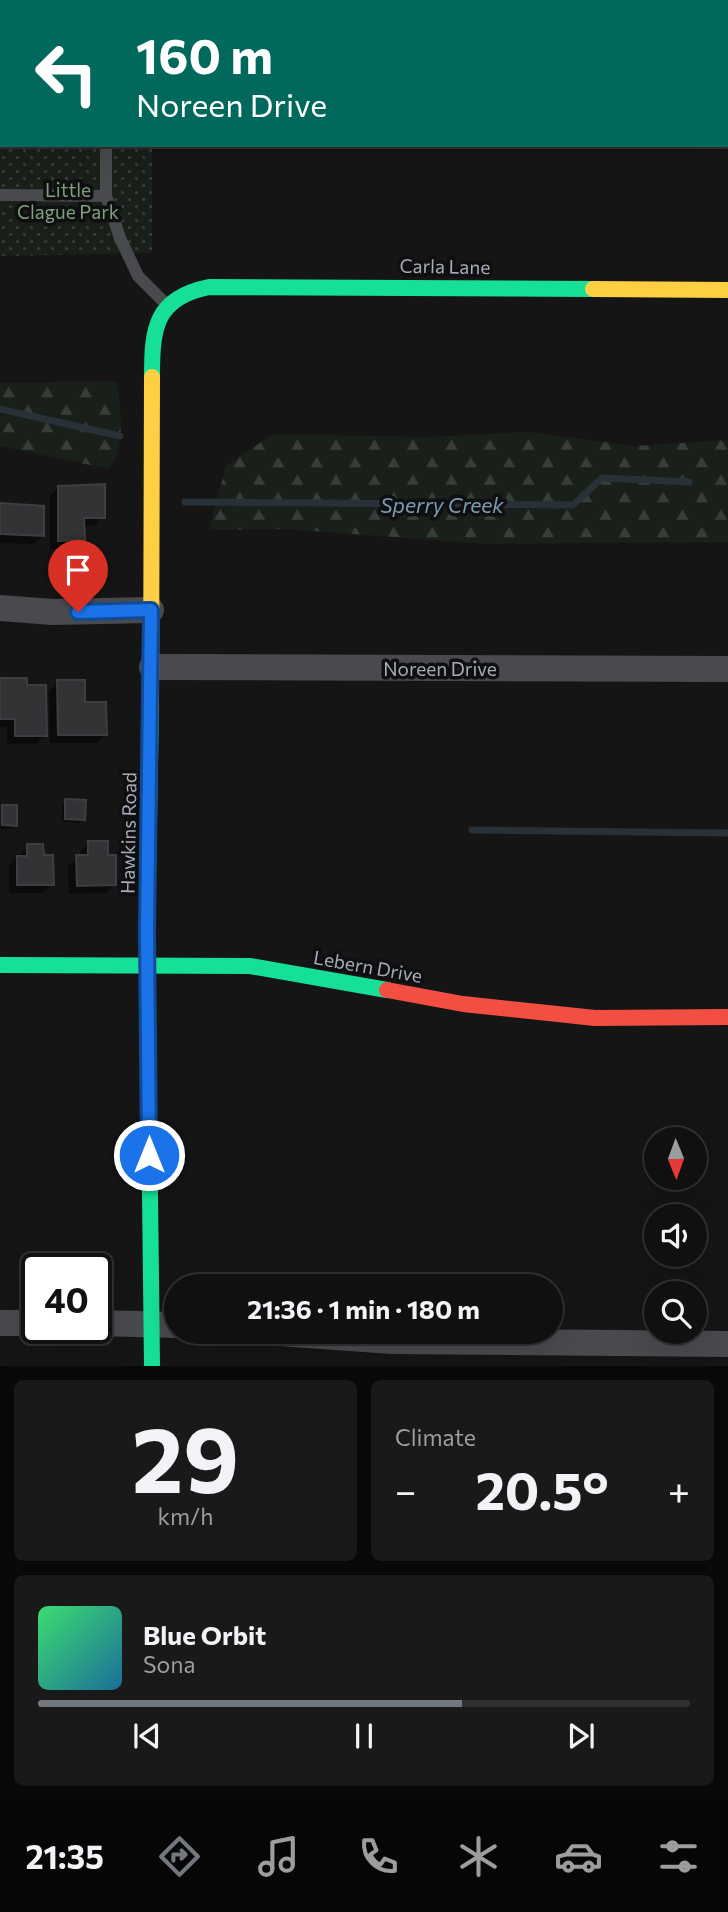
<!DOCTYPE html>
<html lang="en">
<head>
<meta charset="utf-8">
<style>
  body { margin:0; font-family:Commissioner,sans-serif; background:#191919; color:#f1f3f6; height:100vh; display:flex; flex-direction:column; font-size:26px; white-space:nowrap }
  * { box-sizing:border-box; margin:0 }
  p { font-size:23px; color:#9c9d9f }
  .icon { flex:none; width:38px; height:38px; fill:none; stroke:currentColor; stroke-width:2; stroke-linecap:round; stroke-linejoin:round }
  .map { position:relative; height:1366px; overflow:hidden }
  .details { display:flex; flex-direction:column; gap:14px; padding:14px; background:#090909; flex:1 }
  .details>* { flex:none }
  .banner { position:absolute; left:0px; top:0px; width:728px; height:147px; box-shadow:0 7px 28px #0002,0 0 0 2px #303030; background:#00695c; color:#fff; overflow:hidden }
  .needle { width:46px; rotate:179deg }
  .buttons { position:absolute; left:644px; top:1127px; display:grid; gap:14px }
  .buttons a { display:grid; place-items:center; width:63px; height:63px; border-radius:50%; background:#101010; box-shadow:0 7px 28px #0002,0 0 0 2px #303030; font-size:35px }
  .speed { position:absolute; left:21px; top:1253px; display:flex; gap:14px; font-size:35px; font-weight:700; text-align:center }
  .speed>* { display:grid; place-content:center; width:91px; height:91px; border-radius:50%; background:#101010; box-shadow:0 7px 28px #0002,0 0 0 2px #303030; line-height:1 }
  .speed .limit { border:4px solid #111; border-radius:10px; background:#fff; color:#111 }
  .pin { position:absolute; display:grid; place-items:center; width:60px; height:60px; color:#fff; margin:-72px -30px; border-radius:50% 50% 50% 0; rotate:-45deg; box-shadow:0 0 7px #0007 }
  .pin .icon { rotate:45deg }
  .me { position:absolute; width:77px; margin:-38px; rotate:0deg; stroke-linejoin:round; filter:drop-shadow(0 0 5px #0008) }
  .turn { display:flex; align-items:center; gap:24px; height:147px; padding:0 21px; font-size:32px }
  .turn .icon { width:91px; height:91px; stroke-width:2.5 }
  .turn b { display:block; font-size:49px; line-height:60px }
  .big { font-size:52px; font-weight:700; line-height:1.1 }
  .details .tile { flex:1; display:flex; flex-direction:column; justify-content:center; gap:10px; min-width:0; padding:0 24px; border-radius:10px; background:#191919 }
  .details .dial { align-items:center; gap:0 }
  .dial b { font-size:91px; line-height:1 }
  .song { display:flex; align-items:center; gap:21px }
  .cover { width:84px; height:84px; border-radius:10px; background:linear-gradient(135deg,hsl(140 70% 55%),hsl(200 70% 35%)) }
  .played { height:7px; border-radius:4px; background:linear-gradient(90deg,#73777e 65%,#303030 65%) }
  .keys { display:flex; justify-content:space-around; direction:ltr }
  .heat { display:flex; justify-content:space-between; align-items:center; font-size:38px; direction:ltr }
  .details .tiles { flex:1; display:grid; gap:14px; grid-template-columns:1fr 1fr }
  .tile:last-child { grid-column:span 2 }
  .trip { position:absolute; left:164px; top:1274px; width:399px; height:70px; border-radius:35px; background:#101010; box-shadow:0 7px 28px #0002,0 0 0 2px #303030; font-weight:700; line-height:70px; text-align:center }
  .tabs { display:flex; height:112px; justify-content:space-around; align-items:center; background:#060606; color:#9c9d9f }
  .tabs .icon { width:49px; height:49px }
  .tabs .selected { color:#73777e }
  .tabs b { font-size:32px; color:#f1f3f6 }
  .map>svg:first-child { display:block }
  .forest { fill:url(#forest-firs) }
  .park { fill:url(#park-dots) }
  .shadow { fill:#0007 }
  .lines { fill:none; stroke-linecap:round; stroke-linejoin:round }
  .stream { stroke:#273137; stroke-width:7 }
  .building { fill:#323335; stroke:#3d3e41; stroke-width:2 }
  .lane { stroke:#494a4e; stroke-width:12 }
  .street { stroke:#494a4e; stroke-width:26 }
  .fast { stroke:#16e098; stroke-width:16 }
  .slow { stroke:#ffcf43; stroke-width:16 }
  .jam { stroke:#f24e42; stroke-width:16 }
  .route-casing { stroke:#114b97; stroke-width:18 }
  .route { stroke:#1a73e8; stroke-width:12 }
  .labels { text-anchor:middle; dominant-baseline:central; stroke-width:7; stroke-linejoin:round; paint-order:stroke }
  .park-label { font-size:19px; fill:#7ba27b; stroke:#0f0f11 }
  .street-label { font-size:19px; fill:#a5acb7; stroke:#0f0f11 }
  .water-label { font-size:21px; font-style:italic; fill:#7a9db3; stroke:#0f0f11 }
</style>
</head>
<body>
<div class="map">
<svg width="728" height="1366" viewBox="0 0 728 1366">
  <defs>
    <pattern id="forest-firs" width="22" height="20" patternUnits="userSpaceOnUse" patternTransform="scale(1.75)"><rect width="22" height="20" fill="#191f19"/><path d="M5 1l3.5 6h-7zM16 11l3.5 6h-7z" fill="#373d38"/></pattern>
    <pattern id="park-dots" width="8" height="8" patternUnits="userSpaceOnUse" patternTransform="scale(1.75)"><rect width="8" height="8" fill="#191f19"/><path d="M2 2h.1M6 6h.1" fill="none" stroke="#373d38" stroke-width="1.8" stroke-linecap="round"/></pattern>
  </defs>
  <rect width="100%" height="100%" fill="#151515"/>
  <path class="forest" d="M152,0H368L371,2H152Z
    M117,381C120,408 127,446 109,469L0,446V383Z
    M528,432L635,446L728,440V542L486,544L287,529L209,530L226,466L273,434L427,437Z"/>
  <path class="park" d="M0,0H152L2,2V145H152V253L0,256Z"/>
  <path class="shadow" d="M58,487L103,517L94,526H83V539L74,548L50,549V496Z
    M0,505L43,536L34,544L0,543Z
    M0,680L45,735L36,744H7V727H0Z
    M58,682L105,734L97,743H50L49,691Z
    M66,801L83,819L80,823L62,822V805Z
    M3,807L15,825L11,829H0Z
    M89,843L106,856L114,884L106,893L69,894L68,866L80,857V852Z
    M28,846L42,857L52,884L43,893H9V866Z"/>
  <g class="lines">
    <path class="stream" d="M0,409L120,436
      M185,502L573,505L602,478L689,482
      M472,830L728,833"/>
  </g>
  <path class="building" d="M105,484V518H84L85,540L58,541V486Z
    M0,503L44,506V536L0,534Z
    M0,678H27V685H46L47,736H15V719H0Z
    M57,680H85V702H106L107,735H58Z
    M65,799L86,800L85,820L65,819Z
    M2,805H17V826L2,825Z
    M88,841H108V855H116V885L77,886L76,855H88Z
    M27,844H43L44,855H53L54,885H17V856H27Z"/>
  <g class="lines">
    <path class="lane" d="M0,138H2
      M106,145V196L120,238L138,276L166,304
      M0,195L106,196"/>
    <path class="street" d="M0,608L53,612L151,610
      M152,667L728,669
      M0,1323H37
      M96,1323L177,1325
      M266,1332L392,1341L728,1344"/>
    <path class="fast" d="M152,377C152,328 155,298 209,287L593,289
      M151,708L147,932L152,1366
      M0,965L250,966L387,990"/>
    <path class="slow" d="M593,289L728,290
      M151,708L152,377"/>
    <path class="jam" d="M387,990L463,1004L595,1018L728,1017"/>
  </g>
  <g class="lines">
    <defs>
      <path id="route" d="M78,612L151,610L147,932L149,1155"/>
    </defs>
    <use href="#route" class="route-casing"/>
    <use href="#route" class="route"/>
  </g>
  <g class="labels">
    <g class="park-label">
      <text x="68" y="189">Little<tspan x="68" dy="22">Clague Park</tspan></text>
    </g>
    <g class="street-label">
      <text transform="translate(445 266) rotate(1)">Carla Lane</text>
      <text x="440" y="668">Noreen Drive</text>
      <text transform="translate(128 833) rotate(-89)">Hawkins Road</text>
      <text transform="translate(368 966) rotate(10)">Lebern Drive</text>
    </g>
    <g class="water-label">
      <text x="442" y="504">Sperry Creek</text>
    </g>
  </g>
</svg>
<div class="buttons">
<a><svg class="needle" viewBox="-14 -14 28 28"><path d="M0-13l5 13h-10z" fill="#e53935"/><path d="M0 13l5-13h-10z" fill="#9c9d9f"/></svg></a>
<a><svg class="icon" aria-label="sound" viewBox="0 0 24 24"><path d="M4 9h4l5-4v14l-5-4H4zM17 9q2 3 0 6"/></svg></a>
<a><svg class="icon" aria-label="search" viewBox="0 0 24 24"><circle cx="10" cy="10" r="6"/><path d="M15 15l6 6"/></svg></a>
</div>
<div class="speed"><div class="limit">40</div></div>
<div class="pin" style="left:78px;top:612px;background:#d93025"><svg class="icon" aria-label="arrive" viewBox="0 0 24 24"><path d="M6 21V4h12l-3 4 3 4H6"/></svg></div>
<svg class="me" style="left:149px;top:1155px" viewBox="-20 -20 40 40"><circle r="17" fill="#1a73e8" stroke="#fff" stroke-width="3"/><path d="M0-11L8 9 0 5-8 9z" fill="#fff"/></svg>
<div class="trip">21:36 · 1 min · 180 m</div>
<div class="banner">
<div class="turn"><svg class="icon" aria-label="left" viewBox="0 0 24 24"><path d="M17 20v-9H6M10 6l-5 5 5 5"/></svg><div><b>160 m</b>Noreen Drive</div></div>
</div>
</div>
<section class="details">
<div class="tiles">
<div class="tile dial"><b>29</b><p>km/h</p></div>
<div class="tile"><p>Climate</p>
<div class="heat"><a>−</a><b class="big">20.5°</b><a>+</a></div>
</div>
<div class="tile">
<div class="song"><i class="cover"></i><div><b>Blue Orbit</b><p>Sona</p></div></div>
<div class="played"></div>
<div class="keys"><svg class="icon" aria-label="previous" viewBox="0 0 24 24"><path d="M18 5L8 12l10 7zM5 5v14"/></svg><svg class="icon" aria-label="pause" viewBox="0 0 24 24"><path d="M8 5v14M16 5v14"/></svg><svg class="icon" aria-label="next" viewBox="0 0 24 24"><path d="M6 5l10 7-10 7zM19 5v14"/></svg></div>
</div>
</div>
</section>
<nav class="tabs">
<b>21:35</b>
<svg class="icon selected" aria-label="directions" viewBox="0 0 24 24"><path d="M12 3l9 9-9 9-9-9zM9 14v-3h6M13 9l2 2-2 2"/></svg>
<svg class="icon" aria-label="music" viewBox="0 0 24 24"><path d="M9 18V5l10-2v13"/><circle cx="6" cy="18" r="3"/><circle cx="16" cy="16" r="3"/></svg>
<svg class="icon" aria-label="phone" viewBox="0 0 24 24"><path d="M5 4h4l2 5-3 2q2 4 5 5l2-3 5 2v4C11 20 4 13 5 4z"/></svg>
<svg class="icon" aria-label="climate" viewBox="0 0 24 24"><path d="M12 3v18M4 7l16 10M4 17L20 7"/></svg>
<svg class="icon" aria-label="car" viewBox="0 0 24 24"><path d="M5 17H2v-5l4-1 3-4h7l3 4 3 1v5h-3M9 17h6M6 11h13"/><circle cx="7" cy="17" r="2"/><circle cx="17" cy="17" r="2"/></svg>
<svg class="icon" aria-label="filters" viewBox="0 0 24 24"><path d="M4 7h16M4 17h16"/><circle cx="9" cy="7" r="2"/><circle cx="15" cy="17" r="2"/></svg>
</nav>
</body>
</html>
